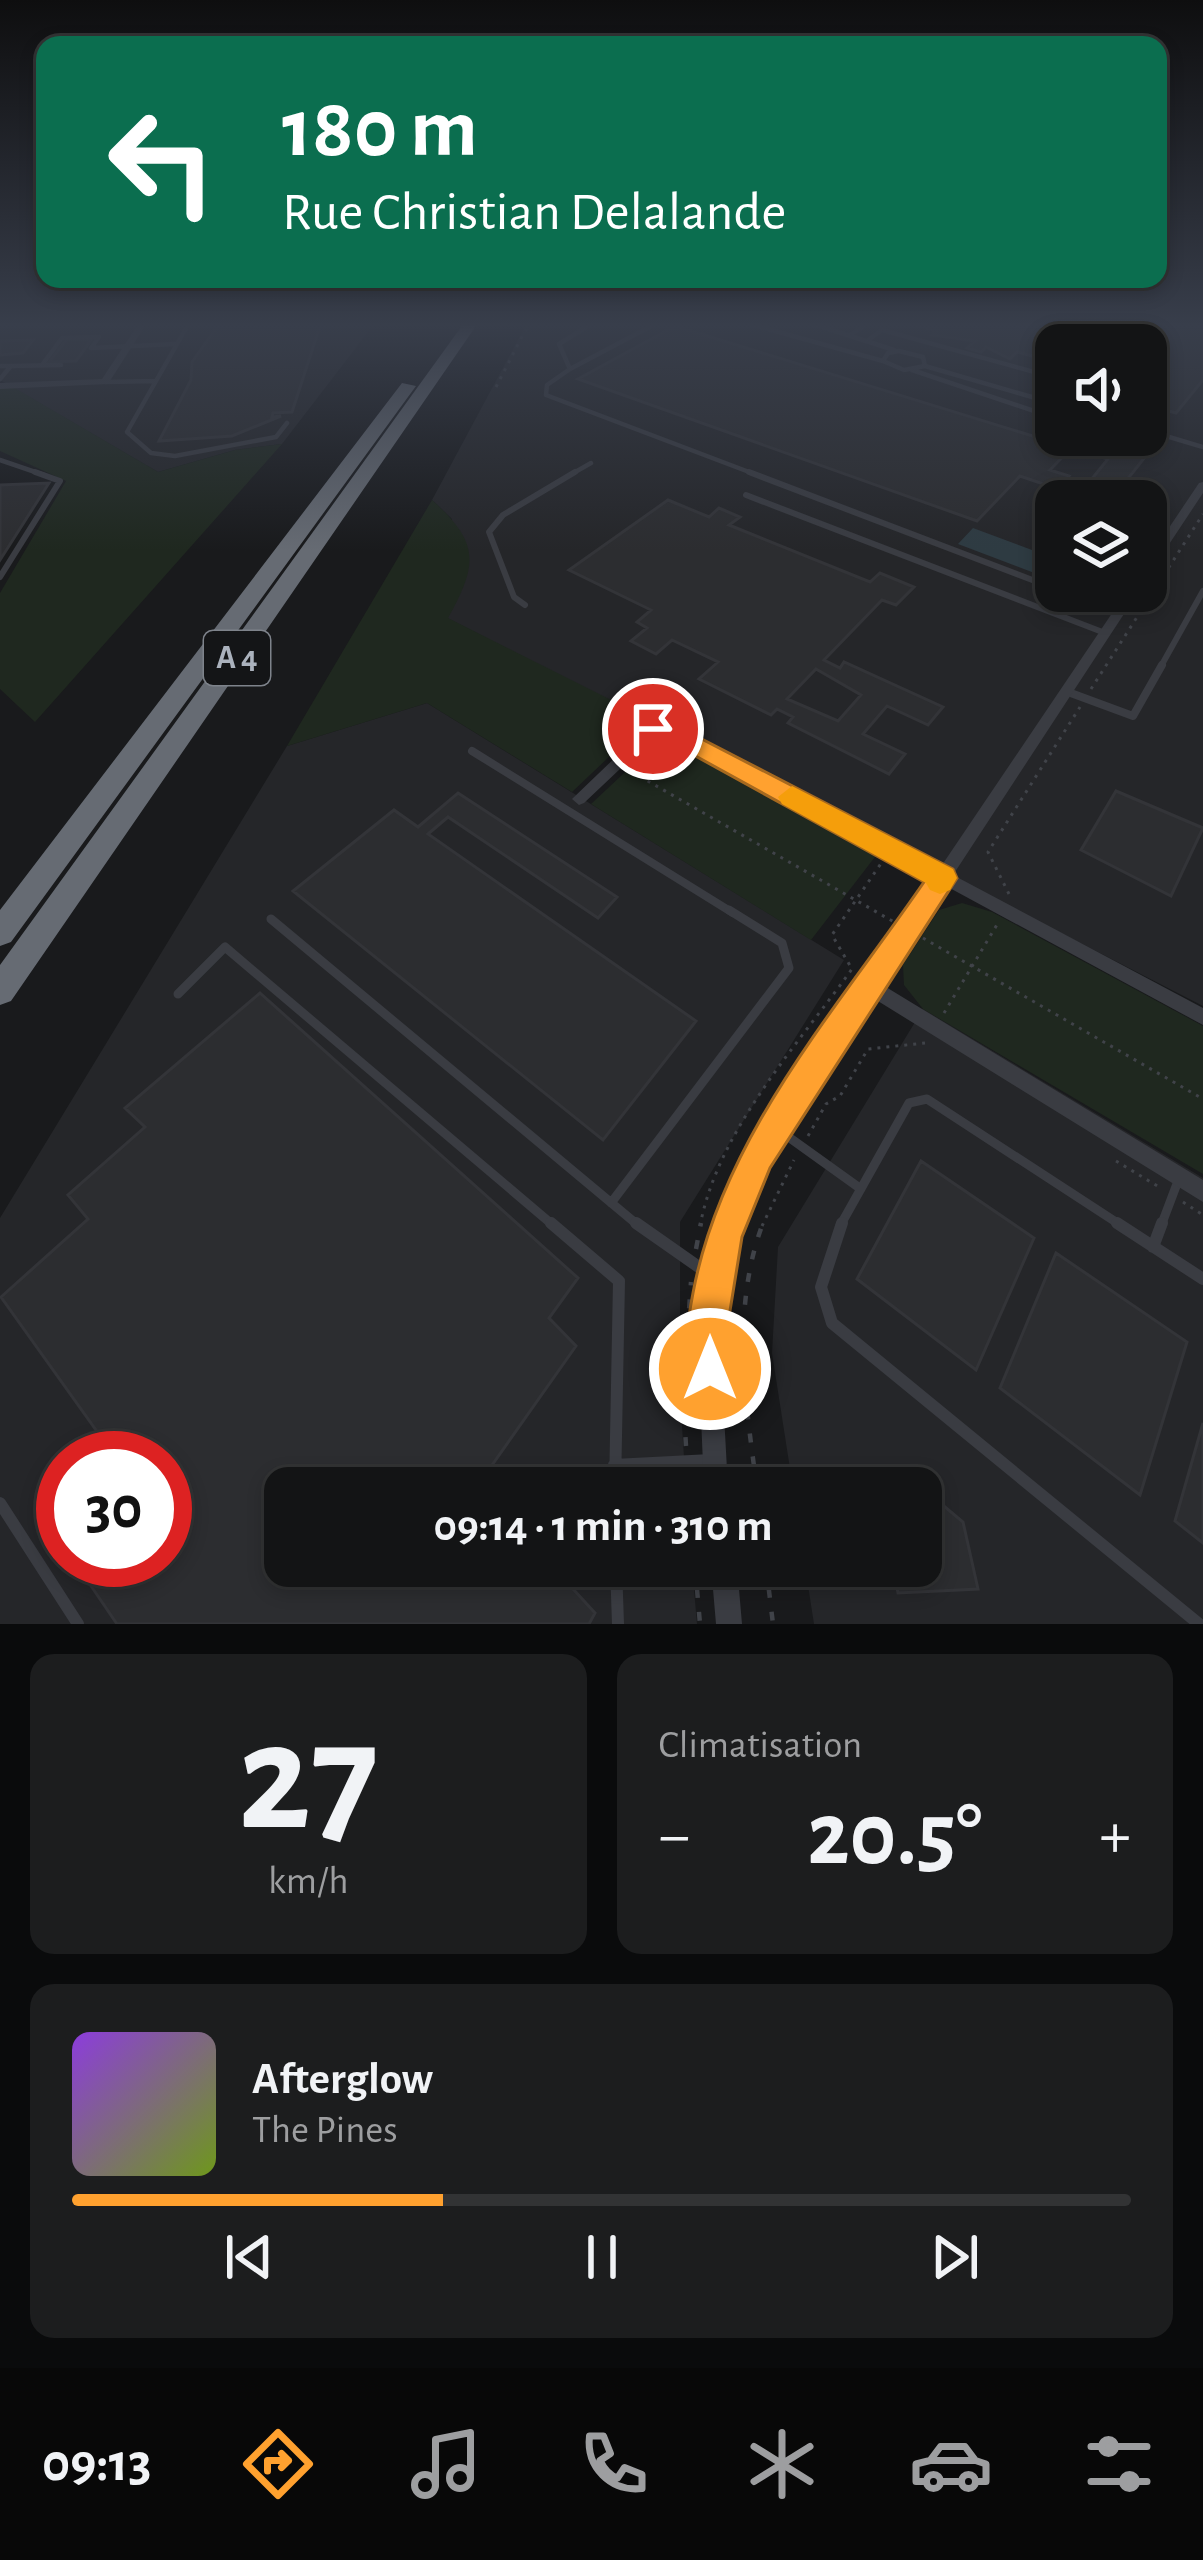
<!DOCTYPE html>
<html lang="fr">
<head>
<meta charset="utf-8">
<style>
  body { margin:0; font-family:"Alegreya Sans",sans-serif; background:#1c1d1e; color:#f1f3f6; height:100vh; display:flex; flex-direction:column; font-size:45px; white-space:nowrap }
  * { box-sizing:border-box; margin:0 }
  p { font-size:39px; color:#9d9ea0 }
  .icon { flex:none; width:66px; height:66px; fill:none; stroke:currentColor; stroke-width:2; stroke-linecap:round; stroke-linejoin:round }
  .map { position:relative; height:1624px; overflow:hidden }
  .panel { display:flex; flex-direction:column; gap:30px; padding:30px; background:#0a0b0c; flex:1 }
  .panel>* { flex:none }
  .hud { position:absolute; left:36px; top:36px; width:1131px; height:252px; border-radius:24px; box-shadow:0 6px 18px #0003,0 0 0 3px #323334; background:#0b6e4f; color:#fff; overflow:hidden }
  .buttons { position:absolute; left:1035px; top:324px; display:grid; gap:24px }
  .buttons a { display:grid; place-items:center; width:132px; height:132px; border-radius:24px; background:#131415; box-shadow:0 6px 18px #0003,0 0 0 3px #323334; font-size:60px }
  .speed { position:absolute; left:36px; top:1431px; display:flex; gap:24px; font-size:60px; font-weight:700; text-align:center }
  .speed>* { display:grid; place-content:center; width:156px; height:156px; border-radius:50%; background:#131415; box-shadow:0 6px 18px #0003,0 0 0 3px #323334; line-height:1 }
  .speed .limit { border:18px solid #d22; background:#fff; color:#111 }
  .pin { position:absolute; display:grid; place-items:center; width:102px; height:102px; color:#fff; margin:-51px; border:6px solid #fff; border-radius:50%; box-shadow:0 3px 12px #0007 }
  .me { position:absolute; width:132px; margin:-66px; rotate:0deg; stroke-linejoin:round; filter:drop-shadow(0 0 9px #0008) }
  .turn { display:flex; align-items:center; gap:42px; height:252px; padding:0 48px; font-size:54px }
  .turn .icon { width:156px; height:156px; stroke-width:2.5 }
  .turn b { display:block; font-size:84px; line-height:102px }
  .big { font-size:90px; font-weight:700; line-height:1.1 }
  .panel .card { flex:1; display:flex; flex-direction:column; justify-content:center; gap:18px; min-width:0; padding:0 42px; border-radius:24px; background:#1c1d1e }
  .panel .dial { align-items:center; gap:0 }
  .dial b { font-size:156px; line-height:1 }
  .song { display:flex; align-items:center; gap:36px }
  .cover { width:144px; height:144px; border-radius:18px; background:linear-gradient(135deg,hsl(270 70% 55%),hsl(80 70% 35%)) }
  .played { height:12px; border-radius:6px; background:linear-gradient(90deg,#ffa12f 35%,#323334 35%) }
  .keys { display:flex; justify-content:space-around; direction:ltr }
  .heat { display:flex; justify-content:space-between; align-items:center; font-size:66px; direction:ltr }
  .panel .tiles { flex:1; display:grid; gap:30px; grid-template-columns:1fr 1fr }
  .card:last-child { grid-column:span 2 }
  .trip { position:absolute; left:264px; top:1467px; width:678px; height:120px; border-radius:24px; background:#131415; box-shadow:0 6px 18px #0003,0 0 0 3px #323334; font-weight:700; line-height:120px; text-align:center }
  .tab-bar { display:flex; height:192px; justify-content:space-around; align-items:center; background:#080808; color:#9d9ea0 }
  .tab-bar .icon { width:84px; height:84px }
  .tab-bar .active { color:#ffa12f }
  .tab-bar b { font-size:54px; color:#f1f3f6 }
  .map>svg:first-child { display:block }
  .built { fill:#252629; fill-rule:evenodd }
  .green { fill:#1f281f }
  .water { fill:#2e3b42 }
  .building { fill:#2c2d30; stroke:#333438; stroke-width:3; fill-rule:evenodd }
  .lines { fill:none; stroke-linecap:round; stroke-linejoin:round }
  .path-far1 { stroke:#404349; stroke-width:3; stroke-dasharray:3 6; stroke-linecap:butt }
  .path { stroke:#404349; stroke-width:4.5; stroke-dasharray:9 14; stroke-linecap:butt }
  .service-far4 { stroke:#3a3c42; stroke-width:4.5 }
  .service-far3 { stroke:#3a3c42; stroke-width:6 }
  .service-far2 { stroke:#3a3c42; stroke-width:8 }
  .service-far1 { stroke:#3a3c42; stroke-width:9 }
  .service { stroke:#3a3c42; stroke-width:12 }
  .minor { fill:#3a3c42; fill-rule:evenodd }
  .motorway { fill:#666b73; fill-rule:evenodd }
  .route { fill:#ffa12f; stroke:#a6691f; stroke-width:3 }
  .slow { fill:#f59e0b }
  .labels { text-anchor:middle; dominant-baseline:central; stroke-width:12; stroke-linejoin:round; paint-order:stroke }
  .shield { fill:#141517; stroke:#7e838b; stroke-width:3 }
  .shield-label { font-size:33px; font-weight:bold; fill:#abb2bd }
</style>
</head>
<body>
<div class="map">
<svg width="1203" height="1624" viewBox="0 0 1203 1624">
  <rect width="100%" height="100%" fill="#191a1c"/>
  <path class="built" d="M0,323H375L282,444L235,450L158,472L0,380Z
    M527,323H1203V1006L447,618L452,519L432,500ZM1056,345H1146V435H1056ZM1056,501H1146V591H1056Z
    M427,703L844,960L680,1222V1395L686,1488H285V1566H692L697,1624H0V1218L287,746ZM63,1458H165V1560H63Z
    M923,1009L1203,1178V1624H814L805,1566H921V1488H793L772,1353L778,1247Z"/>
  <path class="green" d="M13,387L158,472L235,450L282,444L35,722L0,689V593L66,481L0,451V388Z
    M432,500C480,543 478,564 448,618L649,719L572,792L427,703L287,746Z
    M673,745L878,853L811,940L591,804L652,747Z
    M962,903L992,912L1203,1026V1174L923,1009L904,985L903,965L939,910Z"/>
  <path class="water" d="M973,528L1056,559L1045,577L958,544Z"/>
  <path class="building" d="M220,323H321L292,412L273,413L272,417L281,416L232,436L159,441L191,380L192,362Z
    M909,323H1118L1097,345H1056V369L1042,365L1047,360L1017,352L1010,359L986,347L981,352L967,348L975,341L932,335L937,331Z
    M1163,323L1203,327V380L1176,413L1146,405L1142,345Z
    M675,326L1049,441L1056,433L1072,435L1145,457L1111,500L1082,491L1108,459L1071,448L1050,470L1069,476L1058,489L1020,476L977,521L578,379Z
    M92,339L76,361L49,362L66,340Z
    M33,340L23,353L0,355V341Z
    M49,483L0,560V485Z
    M668,500L709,517L719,508L740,517L729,525L870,582L880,573L914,587L896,605L882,600L824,660L840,668L844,662L943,707L928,725L887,706L863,734L905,754L889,774L788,723L793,717L777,709L771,715L699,679L718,662L672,640L656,654L631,641L647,628L637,622L651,610L569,570ZM816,669L861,695L838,721L787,699Z
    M1116,791L1203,828L1171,896L1081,850Z
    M458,793L617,897L598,918L448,817L428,834L696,1021L603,1140L293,891L394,810L418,827Z
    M260,993L578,1278L549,1318L576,1346L478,1485L481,1488H285V1566H552L595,1613L589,1624H117L89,1583L110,1560H165V1458H116L1,1297L88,1219L68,1195L145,1127L125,1108Z
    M921,1161L1034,1238L976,1370L857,1279Z
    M1056,1253L1187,1342L1140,1495L1000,1388Z
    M1203,1423V1543L1175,1521Z
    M901,1470L963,1522L978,1589L898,1593L893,1566H921V1488H878L875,1472Z"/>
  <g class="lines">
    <path class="path-far1" d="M496,387L529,323
      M1091,689L1203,514
      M632,772L894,922
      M1009,894L988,852L1080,707
      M923,938L1203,1099
      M944,1013L998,923
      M808,1136L826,1104L840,1096L868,1049L925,1043
      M1116,1161L1159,1187
      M1183,1202L1203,1215
      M700,1226C718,1130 797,1046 852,969L832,935L882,862
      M762,1226L794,1160"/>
    <path class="path" d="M696,1249L701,1223
      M686,1446L683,1394L691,1282
      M688,1474L689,1488
      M757,1488C745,1400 731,1308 763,1223
      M695,1566L700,1624
      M766,1566L773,1624"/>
    <path class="service-far4" d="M189,323L127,432L151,453L175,456L276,437L287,423
      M593,323L559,344L570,369L657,323
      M746,323L883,361
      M810,323L894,350
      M850,335L868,323
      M868,340L882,330L1056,378
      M1118,345L1139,323
      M899,351L923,357L925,366L904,370L883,361L888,353Z
      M42,365L62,338L99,337L91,348L175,344
      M0,366H11L0,379
      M11,366L61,365
      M925,366L1056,404
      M570,369L547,385L546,395L757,475
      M912,370L1052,417
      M105,382L156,381
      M1146,430L1203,447
      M0,460L44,475
      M570,475L591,463"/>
    <path class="service-far3" d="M749,472L1056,589
      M746,495L1105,633
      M0,577L60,481L35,472
      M1060,591L1118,613
      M525,605L514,597L489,532L503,515L575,472
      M1160,668L1203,591"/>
    <path class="service-far2" d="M1068,692L1133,716L1162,665
      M472,751L733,913"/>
    <path class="service-far1" d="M271,919L639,1226
      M178,994L225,947L554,1226
      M776,1128L861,1189
      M611,1203L789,968L782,943L729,910
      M840,1226L909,1103L927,1099L1122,1226
      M1161,1226L1178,1181"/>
    <path class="service" d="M551,1223L619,1281L615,1488
      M636,1223L713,1277
      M842,1223L821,1287L832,1323L1199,1624
      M1117,1223L1203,1279
      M1153,1247L1162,1223
      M614,1465L711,1460
      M0,1503L78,1624
      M616,1566L618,1624"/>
    <path class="minor" d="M139,323H147L108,384L0,389V383L102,379Z
      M1203,482V493L1150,573L1146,574V562L1199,483Z
      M1127,591H1139L953,875L1203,1008V1025L946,886L881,984L1203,1180V1202L873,998L765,1162L734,1237L719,1323L728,1488H704L697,1323L712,1237L751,1148L932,879L663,733L657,734L584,803L579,805L572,799L648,726L665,723L940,868Z
      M711,1566H737L742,1624H716Z"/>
    <path class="motorway" d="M464,323H478L11,1001L0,1005V965Z
      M402,383L416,386L11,942L0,946V910Z"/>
  </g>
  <linearGradient id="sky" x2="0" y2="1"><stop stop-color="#0e0e0f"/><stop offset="0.59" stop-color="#383e4b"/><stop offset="1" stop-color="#383e4b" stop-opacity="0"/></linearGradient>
  <rect width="1203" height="551" fill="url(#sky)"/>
  <path class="route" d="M665,720L953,869L957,878L770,1168L742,1237L728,1323L730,1369L724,1383L710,1390L695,1383C683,1355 687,1323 693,1293C722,1137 836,1010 924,882L661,737L645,735L641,729L645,723Z"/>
  <path class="slow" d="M792,786L953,869L957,878L950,890L940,894L930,890L926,883L782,804L778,797Z"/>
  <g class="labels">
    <rect class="shield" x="204" y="631" width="66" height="54" rx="9"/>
    <g class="shield-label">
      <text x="237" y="658">A 4</text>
    </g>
  </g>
</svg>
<div class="buttons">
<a><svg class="icon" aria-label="sound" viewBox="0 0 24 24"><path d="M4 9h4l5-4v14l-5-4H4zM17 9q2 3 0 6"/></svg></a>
<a><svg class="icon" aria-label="layers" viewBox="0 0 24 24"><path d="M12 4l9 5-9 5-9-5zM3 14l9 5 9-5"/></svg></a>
</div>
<div class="speed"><div class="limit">30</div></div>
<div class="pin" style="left:653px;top:729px;background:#d93025"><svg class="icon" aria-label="arrive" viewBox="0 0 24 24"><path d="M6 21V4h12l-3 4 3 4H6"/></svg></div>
<svg class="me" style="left:710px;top:1369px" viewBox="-20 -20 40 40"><circle r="17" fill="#ffa12f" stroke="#fff" stroke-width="3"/><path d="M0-11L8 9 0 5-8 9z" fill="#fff"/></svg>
<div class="trip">09:14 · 1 min · 310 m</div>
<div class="hud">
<div class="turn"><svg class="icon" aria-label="left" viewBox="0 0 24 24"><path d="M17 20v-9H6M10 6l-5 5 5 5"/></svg><div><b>180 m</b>Rue Christian Delalande</div></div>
</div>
</div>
<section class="panel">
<div class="tiles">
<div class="card dial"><b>27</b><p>km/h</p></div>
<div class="card"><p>Climatisation</p>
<div class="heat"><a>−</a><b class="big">20.5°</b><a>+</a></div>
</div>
<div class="card">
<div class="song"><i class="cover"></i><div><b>Afterglow</b><p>The Pines</p></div></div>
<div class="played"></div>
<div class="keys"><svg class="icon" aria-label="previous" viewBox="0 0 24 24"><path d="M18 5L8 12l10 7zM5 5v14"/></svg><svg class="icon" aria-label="pause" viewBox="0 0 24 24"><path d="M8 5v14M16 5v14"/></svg><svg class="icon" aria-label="next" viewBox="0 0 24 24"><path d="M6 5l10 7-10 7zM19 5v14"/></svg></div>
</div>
</div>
</section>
<nav class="tab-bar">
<b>09:13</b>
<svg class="icon active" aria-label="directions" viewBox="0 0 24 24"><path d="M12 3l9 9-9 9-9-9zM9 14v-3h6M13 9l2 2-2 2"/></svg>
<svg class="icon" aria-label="music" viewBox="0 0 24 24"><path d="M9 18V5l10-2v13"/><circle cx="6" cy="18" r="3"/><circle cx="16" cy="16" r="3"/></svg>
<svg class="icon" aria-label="phone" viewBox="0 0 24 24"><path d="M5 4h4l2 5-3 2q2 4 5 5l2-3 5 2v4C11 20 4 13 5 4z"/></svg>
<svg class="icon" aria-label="climate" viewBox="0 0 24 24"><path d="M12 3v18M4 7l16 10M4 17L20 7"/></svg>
<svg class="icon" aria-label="car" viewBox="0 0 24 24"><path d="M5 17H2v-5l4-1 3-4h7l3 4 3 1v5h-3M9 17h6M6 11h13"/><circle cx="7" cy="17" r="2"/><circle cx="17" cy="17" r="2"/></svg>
<svg class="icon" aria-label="filters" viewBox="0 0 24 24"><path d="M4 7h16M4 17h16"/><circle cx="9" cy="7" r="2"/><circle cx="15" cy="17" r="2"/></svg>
</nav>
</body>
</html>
